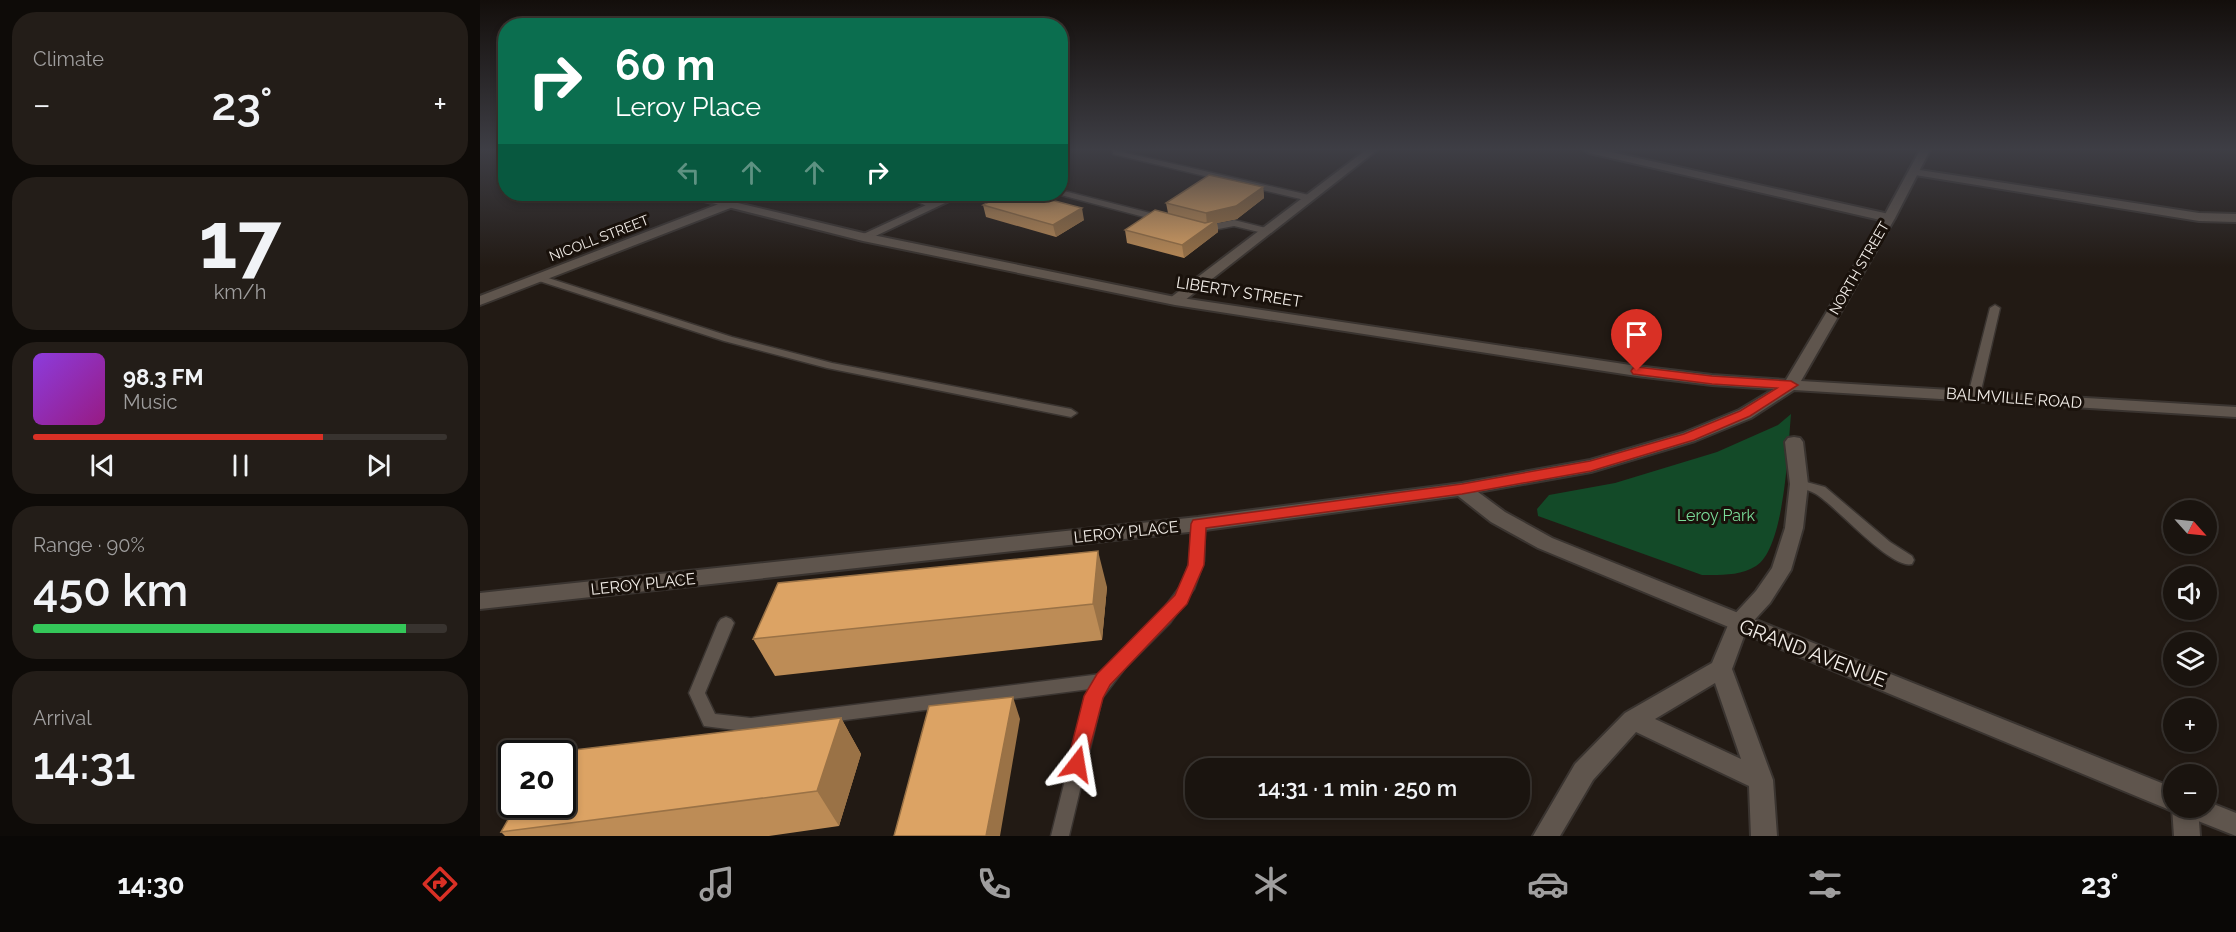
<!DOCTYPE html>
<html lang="en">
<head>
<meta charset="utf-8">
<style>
  body { margin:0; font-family:Raleway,sans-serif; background:#231d18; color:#f1f3f6; height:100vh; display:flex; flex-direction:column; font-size:22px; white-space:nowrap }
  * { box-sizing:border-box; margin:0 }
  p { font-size:20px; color:#9f9e9e }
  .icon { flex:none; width:33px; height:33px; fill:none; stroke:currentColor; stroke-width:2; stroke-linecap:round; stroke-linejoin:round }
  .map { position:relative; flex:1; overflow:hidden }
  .details { display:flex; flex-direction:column; gap:12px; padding:12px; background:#0e0b08; width:480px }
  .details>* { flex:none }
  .banner { position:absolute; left:18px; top:18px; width:570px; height:183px; border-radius:24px; box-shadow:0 3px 9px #0003,0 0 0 2px #38332f; background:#0b6e4f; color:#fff; overflow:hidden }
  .needle { width:39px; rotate:117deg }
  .tools { position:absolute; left:1683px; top:500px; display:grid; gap:12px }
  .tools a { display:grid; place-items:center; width:54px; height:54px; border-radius:50%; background:#1a140f; box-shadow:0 3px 9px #0003,0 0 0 2px #38332f; font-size:30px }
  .speed { position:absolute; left:18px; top:740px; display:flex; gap:12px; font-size:30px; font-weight:700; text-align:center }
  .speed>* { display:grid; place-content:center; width:78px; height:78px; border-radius:50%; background:#1a140f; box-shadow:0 3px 9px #0003,0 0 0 2px #38332f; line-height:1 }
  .speed .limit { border:3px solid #111; border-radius:9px; background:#fff; color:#111 }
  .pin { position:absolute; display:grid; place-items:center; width:51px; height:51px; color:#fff; margin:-62px -26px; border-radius:50% 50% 50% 0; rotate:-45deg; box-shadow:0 0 6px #0007 }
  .pin .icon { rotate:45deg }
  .me { position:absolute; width:66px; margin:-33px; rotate:14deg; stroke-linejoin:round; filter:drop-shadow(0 0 4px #0008) }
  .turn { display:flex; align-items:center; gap:21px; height:126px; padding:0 18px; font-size:27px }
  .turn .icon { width:78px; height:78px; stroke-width:2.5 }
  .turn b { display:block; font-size:42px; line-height:51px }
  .lanes { display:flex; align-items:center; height:57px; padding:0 18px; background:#0003; justify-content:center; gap:30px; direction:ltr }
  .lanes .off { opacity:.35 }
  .big { font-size:45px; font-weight:600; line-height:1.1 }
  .details .tile { flex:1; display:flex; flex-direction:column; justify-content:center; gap:9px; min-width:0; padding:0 21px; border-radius:24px; background:#231d18 }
  .details .dial { align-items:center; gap:0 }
  .dial b { font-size:78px; line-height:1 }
  .song { display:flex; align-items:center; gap:18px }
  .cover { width:72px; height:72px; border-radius:9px; background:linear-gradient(135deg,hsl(270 70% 55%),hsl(310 70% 35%)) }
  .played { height:6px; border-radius:3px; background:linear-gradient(90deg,#d93025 70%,#38332f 70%) }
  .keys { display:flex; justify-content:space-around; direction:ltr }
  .heat { display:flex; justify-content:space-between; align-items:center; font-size:33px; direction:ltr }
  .charge { height:9px; border-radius:4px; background:linear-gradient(90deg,#34c759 90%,#38332f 0) }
  .trip { position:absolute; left:705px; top:758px; width:345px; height:60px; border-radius:24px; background:#1a140f; box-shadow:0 3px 9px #0003,0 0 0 2px #38332f; font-weight:600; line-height:60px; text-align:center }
  .dock { display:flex; height:96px; justify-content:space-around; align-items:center; background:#0a0806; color:#9f9e9e }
  .dock .icon { width:42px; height:42px }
  .dock .active { color:#d93025 }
  .dock b { font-size:27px; color:#f1f3f6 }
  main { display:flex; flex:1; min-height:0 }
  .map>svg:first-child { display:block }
  .green { fill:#134a28 }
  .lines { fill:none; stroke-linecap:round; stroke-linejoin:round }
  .service-casing { stroke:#3a3430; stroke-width:3 }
  .minor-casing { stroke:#3a3430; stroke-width:4 }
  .tertiary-casing { stroke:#3a3430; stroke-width:4 }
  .service { fill:#5f554d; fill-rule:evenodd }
  .minor { fill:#5f554d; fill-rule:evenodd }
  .tertiary { fill:#5f554d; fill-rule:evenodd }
  .wall { fill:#bd8c56 }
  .shaded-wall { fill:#9a7246 }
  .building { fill:#dca364; stroke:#9a7246; stroke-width:1.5 }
  .route { fill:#d93025; stroke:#8d1f18; stroke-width:1.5 }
  .labels { text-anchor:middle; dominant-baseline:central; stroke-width:6; stroke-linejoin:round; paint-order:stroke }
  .far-street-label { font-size:14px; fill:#f3eee9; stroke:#19110b }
  .street-label { font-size:16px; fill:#f3eee9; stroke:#19110b }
  .park-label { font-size:16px; fill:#7bde9a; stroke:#19110b }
  .near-street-label { font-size:20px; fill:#f3eee9; stroke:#19110b }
</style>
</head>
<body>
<main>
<section class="details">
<div class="tile"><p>Climate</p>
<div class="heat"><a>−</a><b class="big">23°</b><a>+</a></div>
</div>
<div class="tile dial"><b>17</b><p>km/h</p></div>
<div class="tile">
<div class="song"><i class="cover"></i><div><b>98.3 FM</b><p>Music</p></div></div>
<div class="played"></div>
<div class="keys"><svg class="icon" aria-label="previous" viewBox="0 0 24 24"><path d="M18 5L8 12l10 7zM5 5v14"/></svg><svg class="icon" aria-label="pause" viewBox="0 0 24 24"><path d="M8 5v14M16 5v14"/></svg><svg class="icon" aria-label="next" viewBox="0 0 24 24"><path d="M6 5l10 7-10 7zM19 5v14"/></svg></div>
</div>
<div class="tile"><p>Range · 90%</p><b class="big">450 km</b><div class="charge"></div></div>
<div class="tile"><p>Arrival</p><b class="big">14:31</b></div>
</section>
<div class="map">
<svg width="1756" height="836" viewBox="0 0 1756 836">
  <rect width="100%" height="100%" fill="#221a14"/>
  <path class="green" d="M1311,414C1308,447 1305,548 1276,566C1260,576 1240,575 1222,575L1058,516L1057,509L1069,495L1135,483L1237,452L1298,425Z"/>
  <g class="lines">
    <defs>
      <path id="service" d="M633,150L829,195L833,198L829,201L633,154Z
        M580,190L686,217L687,219L683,222L577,194H580Z
        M420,194H430L456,205L449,207Z
        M754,220L790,229L792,231L787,234L754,226L723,232L719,229L723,226Z
        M59,275L252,337L352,363L591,409L597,413L591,417L347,368L244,341L56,280L54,278Z
        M1515,305L1520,308L1500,395L1494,398L1488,395L1510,308Z
        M1319,480L1345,487L1410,542L1432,556L1434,560L1432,564C1411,570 1356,506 1336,494C1330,490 1321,489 1314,487L1312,484L1314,481Z
        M718,519L723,521L725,524L724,561L714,589L690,623L645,668L622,698L589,836H571L606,696L610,689L271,732L224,726L209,693L238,623L241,619L246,617L251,619L254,623L225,693L235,714L271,718L621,674L679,615L702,584L710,561L711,524L713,521Z"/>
      <path id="minor" d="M886,150H897L700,304H690L688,301L690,298Z
        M1104,150H1122L1409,214L1415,218L1409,222L1109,153Z
        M1433,169L1719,213L1756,214V222L1719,221L1429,174V170Z
        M470,194H484L387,240H379L377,237Z
        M249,200L255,204L253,207L0,305V296Z
        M1314,437L1320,438L1323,442L1328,484L1323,528L1311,570L1290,603L1267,628L1252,669L1293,780L1297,836H1271L1269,786L1156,732L1113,780L1080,836H1053L1095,764L1145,713L1232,663L1251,618L1276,591L1292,568L1305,528L1310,484L1305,442L1308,438ZM1235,683L1261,759L1175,719Z
        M1694,805V807H1718L1720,836H1694L1692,807Z"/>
      <path id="tertiary" d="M1440,150H1450L1415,218L1321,381L1756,407V417L1314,390L1271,418L1215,441L1111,472L998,492L1025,512L1072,538L1694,788V807H1726V801L1756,813V836L1703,815L1700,809L1694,812L1685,808L1058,548L1011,522L978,496L718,531L0,609V593L718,517L982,483L1110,460L1203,433L1259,410L1294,389L1232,385L1157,376L695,305L383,241L204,196L203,194H220L383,233L695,297L1157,366L1232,375L1306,380L1403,218Z"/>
    </defs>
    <use href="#service" class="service-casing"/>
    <use href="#minor" class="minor-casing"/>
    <use href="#tertiary" class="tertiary-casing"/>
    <use href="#service" class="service"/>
    <use href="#minor" class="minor"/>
    <use href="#tertiary" class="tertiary"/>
  </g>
  <path class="wall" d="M783,187L784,198L757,219L737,223L738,232L704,258L647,243L645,230L688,213L686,203Z
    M503,205L604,220L576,237L506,217Z
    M627,587L622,640L295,676L273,639Z
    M361,718L381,754L359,826L289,836H25L21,832Z"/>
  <path class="shaded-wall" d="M783,187L784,198L757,219L737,223L738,232L704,258L702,245L727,225L726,213Z
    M602,208L604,220L576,237L573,225Z
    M618,551L627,587L622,640L613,604Z
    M533,697L540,719L520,836H506Z
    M361,718L381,754L359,826L337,791Z"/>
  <path class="building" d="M729,175L783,187L756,206L726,213L686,203Z
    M524,194H548L602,208L573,225L503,205Z
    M675,210L725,223L737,220L702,245L645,230Z
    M618,551L613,604L273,639L298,583Z
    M533,697L506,836H414L449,706Z
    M361,718L337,791L21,832L37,804H82V753H69Z"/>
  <linearGradient id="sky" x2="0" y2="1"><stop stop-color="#130e0b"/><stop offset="0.56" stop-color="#3e3e45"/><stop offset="1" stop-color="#3e3e45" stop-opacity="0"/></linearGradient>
  <rect width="1756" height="267" fill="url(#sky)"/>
  <path class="route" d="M1157,367L1232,376L1311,381L1318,385L1270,416L1214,440L1111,471L982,494L726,528L724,565L707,604L630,685L623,698L604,770L597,772L590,770L587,764L604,696L617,674L695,595L708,565L711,524L713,520L982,484L1110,461L1204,434L1260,411L1297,388L1232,384L1153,374L1151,371L1153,368Z"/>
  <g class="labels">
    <g class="far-street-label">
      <text transform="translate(119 238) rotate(-21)">NICOLL STREET</text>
      <text transform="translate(1379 268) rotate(-60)">NORTH STREET</text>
    </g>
    <g class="street-label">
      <text transform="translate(759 292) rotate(9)">LIBERTY STREET</text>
      <text transform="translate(1534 398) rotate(4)">BALMVILLE ROAD</text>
      <text transform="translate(646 532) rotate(-6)">LEROY PLACE</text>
      <text transform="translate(163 584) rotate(-6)">LEROY PLACE</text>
    </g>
    <g class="park-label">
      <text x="1236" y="515">Leroy Park</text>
    </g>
    <g class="near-street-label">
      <text transform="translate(1333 653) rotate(21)">GRAND AVENUE</text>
    </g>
  </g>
</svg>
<div class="tools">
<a><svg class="needle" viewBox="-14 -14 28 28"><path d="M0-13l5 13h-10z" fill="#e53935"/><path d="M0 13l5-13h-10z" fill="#9f9e9e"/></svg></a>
<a><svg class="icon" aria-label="sound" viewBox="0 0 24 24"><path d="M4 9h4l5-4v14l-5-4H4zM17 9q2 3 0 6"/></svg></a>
<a><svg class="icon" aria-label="layers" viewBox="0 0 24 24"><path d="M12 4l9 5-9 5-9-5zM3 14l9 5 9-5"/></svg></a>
<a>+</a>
<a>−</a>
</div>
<div class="speed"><div class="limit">20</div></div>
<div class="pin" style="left:1157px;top:371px;background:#d93025"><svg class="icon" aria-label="arrive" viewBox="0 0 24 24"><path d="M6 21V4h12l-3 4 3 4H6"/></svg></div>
<svg class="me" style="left:597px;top:764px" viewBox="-20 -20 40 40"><path d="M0-17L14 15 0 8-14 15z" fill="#d93025" stroke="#fff" stroke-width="4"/></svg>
<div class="trip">14:31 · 1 min · 250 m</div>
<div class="banner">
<div class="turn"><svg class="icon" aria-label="right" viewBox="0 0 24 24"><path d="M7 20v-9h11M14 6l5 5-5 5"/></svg><div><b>60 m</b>Leroy Place</div></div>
<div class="lanes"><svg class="icon off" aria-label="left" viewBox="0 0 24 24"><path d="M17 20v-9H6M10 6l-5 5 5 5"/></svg><svg class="icon off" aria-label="ahead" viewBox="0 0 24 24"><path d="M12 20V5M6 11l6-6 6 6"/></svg><svg class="icon off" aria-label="ahead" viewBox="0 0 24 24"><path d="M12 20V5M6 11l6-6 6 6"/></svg><svg class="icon" aria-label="right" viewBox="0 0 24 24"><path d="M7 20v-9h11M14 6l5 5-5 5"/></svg></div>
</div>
</div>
</main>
<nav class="dock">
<b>14:30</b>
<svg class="icon active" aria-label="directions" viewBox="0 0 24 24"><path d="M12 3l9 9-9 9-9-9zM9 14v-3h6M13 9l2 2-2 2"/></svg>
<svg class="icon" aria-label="music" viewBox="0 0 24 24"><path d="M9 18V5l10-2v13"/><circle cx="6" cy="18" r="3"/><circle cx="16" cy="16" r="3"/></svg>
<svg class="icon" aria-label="phone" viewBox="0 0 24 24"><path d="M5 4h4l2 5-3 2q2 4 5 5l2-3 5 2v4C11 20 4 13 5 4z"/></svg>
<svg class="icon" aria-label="climate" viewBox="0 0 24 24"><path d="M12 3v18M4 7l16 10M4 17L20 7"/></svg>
<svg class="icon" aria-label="car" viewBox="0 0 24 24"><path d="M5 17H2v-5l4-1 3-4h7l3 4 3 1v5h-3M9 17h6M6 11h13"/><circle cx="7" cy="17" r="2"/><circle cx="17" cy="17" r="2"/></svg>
<svg class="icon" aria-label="filters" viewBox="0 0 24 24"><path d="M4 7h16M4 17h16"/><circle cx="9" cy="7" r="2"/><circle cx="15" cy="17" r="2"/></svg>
<b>23°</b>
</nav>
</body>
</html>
